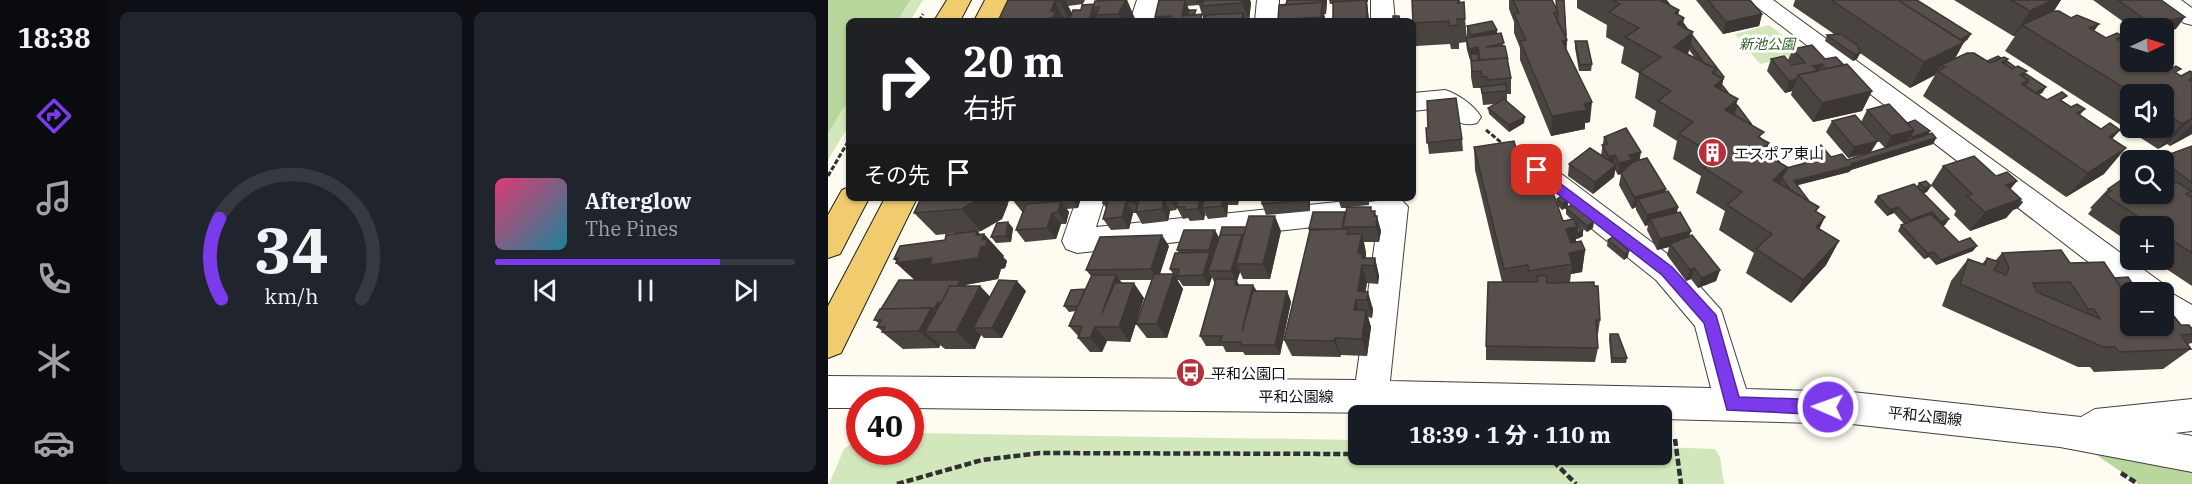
<!DOCTYPE html>
<html lang="ja">
<head>
<meta charset="utf-8">
<style>
  body { margin:0; font-family:"IBM Plex Serif","Noto Sans JP",serif; background:#20242c; color:#f1f3f6; height:100vh; display:flex; flex-direction:column; font-size:22px; white-space:nowrap }
  * { box-sizing:border-box; margin:0 }
  p { font-size:20px; color:#9ea1a6 }
  .icon { flex:none; width:33px; height:33px; fill:none; stroke:currentColor; stroke-width:2; stroke-linecap:round; stroke-linejoin:round }
  .map { position:relative; flex:1; overflow:hidden }
  .sheet { display:flex; flex-direction:column; gap:12px; padding:12px; background:#0d0f14; width:720px }
  .sheet>* { flex:none }
  .top-card { position:absolute; left:18px; top:18px; width:570px; height:183px; border-radius:9px; box-shadow:0 2px 4px #0004; background:#202124; color:#fff; overflow:hidden }
  .needle { width:39px; rotate:86deg }
  .controls { position:absolute; left:1292px; top:18px; display:grid; gap:12px }
  .controls a { display:grid; place-items:center; width:54px; height:54px; border-radius:9px; background:#171b24; box-shadow:0 2px 4px #0004; font-size:30px }
  .speed { position:absolute; left:18px; top:387px; display:flex; gap:12px; font-size:30px; font-weight:700; text-align:center }
  .speed>* { display:grid; place-content:center; width:78px; height:78px; border-radius:50%; background:#171b24; box-shadow:0 2px 4px #0004; line-height:1 }
  .speed .limit { border:9px solid #d22; background:#fff; color:#111 }
  .pin { position:absolute; display:grid; place-items:center; width:51px; height:51px; color:#fff; margin:-26px; border-radius:12px; box-shadow:0 3px 9px #0006 }
  .me { position:absolute; width:66px; margin:-33px; rotate:272deg; stroke-linejoin:round; filter:drop-shadow(0 0 4px #0008) }
  .turn { display:flex; align-items:center; gap:21px; height:126px; padding:0 18px; font-size:27px }
  .turn .icon { width:78px; height:78px; stroke-width:2.5 }
  .turn b { display:block; font-size:42px; line-height:51px }
  .then { display:flex; align-items:center; height:57px; padding:0 18px; background:#0003; gap:12px; font-size:22px }
  .sheet .widget { flex:1; display:flex; flex-direction:column; justify-content:center; gap:9px; min-width:0; padding:0 21px; border-radius:9px; background:#20242c }
  .sheet .dial { align-items:center; gap:0 }
  .dial svg { height:156px; overflow:visible; fill:none; stroke:#363941; stroke-width:7; stroke-linecap:round; text-anchor:middle }
  .dial text { fill:#f1f3f6; stroke:none }
  .song { display:flex; align-items:center; gap:18px }
  .cover { width:72px; height:72px; border-radius:9px; background:linear-gradient(135deg,hsl(340 70% 55%),hsl(190 70% 35%)) }
  .played { height:6px; border-radius:3px; background:linear-gradient(90deg,#7c3aed 75%,#363941 75%) }
  .keys { display:flex; justify-content:space-around; direction:ltr }
  .sheet .tiles { flex:1; display:grid; gap:12px; grid-template-columns:repeat(2,1fr) }
  .trip { position:absolute; left:520px; top:405px; width:324px; height:60px; border-radius:9px; background:#171b24; box-shadow:0 2px 4px #0004; font-weight:800; line-height:60px; text-align:center }
  main { display:flex; flex:1; min-height:0 }
  .tabs { display:flex; flex-direction:column; width:108px; justify-content:space-around; align-items:center; background:#090b0e; color:#9ea1a6 }
  .tabs .icon { width:42px; height:42px }
  .tabs .active { color:#7c3aed }
  .tabs b { font-size:27px; color:#f1f3f6 }
  .map>svg:first-child { display:block }
  .green { fill:#d3e7bc }
  .forest { fill:#b8d79c }
  .lines { fill:none; stroke-linecap:round; stroke-linejoin:round }
  .minor-casing { stroke:#414141; stroke-width:2 }
  .major-casing { stroke:#1f1f1f; stroke-width:2 }
  .path-far1 { stroke:#303030; stroke-width:3; stroke-dasharray:5 2; stroke-linecap:butt }
  .path { stroke:#303030; stroke-width:4.5; stroke-dasharray:7 3; stroke-linecap:butt }
  .minor { fill:#fff; fill-rule:evenodd }
  .major { fill:#f0cc6f; fill-rule:evenodd }
  .wall { fill:#4a4440; fill-rule:evenodd }
  .shaded-wall { fill:#3c3734 }
  .building { fill:#564f4b; stroke:#3c3734; stroke-width:1.5; fill-rule:evenodd }
  .route { fill:#7c3aed; stroke:#51269a; stroke-width:1.5 }
  .labels { text-anchor:middle; dominant-baseline:central; stroke-width:6; stroke-linejoin:round; paint-order:stroke }
  .far-park-label { font-size:14px; font-style:italic; fill:#326222; stroke:#fff }
  .poi-label { font-size:15px; fill:#0e0e0e; stroke:#fff; text-anchor:start }
  .street-label { font-size:15px; fill:#0e0e0e; stroke:#fff }
</style>
</head>
<body>
<main>
<nav class="tabs">
<b>18:38</b>
<svg class="icon active" aria-label="directions" viewBox="0 0 24 24"><path d="M12 3l9 9-9 9-9-9zM9 14v-3h6M13 9l2 2-2 2"/></svg>
<svg class="icon" aria-label="music" viewBox="0 0 24 24"><path d="M9 18V5l10-2v13"/><circle cx="6" cy="18" r="3"/><circle cx="16" cy="16" r="3"/></svg>
<svg class="icon" aria-label="phone" viewBox="0 0 24 24"><path d="M5 4h4l2 5-3 2q2 4 5 5l2-3 5 2v4C11 20 4 13 5 4z"/></svg>
<svg class="icon" aria-label="climate" viewBox="0 0 24 24"><path d="M12 3v18M4 7l16 10M4 17L20 7"/></svg>
<svg class="icon" aria-label="car" viewBox="0 0 24 24"><path d="M5 17H2v-5l4-1 3-4h7l3 4 3 1v5h-3M9 17h6M6 11h13"/><circle cx="7" cy="17" r="2"/><circle cx="17" cy="17" r="2"/></svg>
</nav>
<section class="sheet">
<div class="tiles">
<div class="widget dial"><svg viewBox="0 0 100 80">
<path d="M14 69A42 42 0 1 1 86 69"/>
<path d="M14 69A42 42 0 0 1 13 28" stroke="#7c3aed"/>
<text x="50" y="56" font-size="32" font-weight="700">34</text>
<text x="50" y="72" font-size="11">km/h</text>
</svg></div>
<div class="widget">
<div class="song"><i class="cover"></i><div><b>Afterglow</b><p>The Pines</p></div></div>
<div class="played"></div>
<div class="keys"><svg class="icon" aria-label="previous" viewBox="0 0 24 24"><path d="M18 5L8 12l10 7zM5 5v14"/></svg><svg class="icon" aria-label="pause" viewBox="0 0 24 24"><path d="M8 5v14M16 5v14"/></svg><svg class="icon" aria-label="next" viewBox="0 0 24 24"><path d="M6 5l10 7-10 7zM19 5v14"/></svg></div>
</div>
</div>
</section>
<div class="map">
<svg width="1364" height="484" viewBox="0 0 1364 484">
  <rect width="100%" height="100%" fill="#fefbf0"/>
  <path class="green" d="M0,0H95L82,21H21V125L0,160Z
    M941,25L980,53L932,64L907,34Z
    M83,433L531,440V454H834V447L887,449L892,457L896,484H1L16,449L31,437L32,452H82Z"/>
  <path class="forest" d="M0,0H82L69,21H21V99L0,133Z
    M1232,430L1364,457V484H1311Z"/>
  <g class="lines">
    <defs>
      <path id="minor" d="M309,0H331L326,21H302Z
        M429,0H451V21H427Z
        M543,0H565L567,21H543Z
        M920,0H945L1334,283L1338,290L1364,305V337L1353,333L1335,320V292L1302,294Z
        M1327,0H1353L1364,8V25L1356,23Z
        M617,90C630,94 646,105 653,117L649,123C633,128 624,118 612,108L585,111V93Z
        M709,160L719,163L850,262L893,310L918,389L1024,392L1253,417L1267,409L1364,399V431L1347,433L1364,436V472L1232,447L1024,424L834,419V416L82,408V400H32V408H0V376L528,380L550,220L249,253L238,249L234,241L249,198H277L268,227L547,198H572L580,207L562,381L883,388L867,326L828,280L699,177L695,170L699,163Z"/>
      <path id="major" d="M119,0H143L132,21H106Z
        M157,0H181L172,21H146Z
        M21,187V198H41L12,254L0,258V215L14,190Z
        M57,198H89L13,353L0,358V306Z"/>
    </defs>
    <use href="#minor" class="minor-casing"/>
    <use href="#major" class="major-casing"/>
    <path class="path-far1" d="M91,21L95,14
      M658,130L675,144
      M0,176L21,140"/>
    <path class="path" d="M847,439L853,484
      M618,454L719,455L748,484
      M1293,473L1310,484
      M69,484L154,460L212,453L531,454"/>
    <use href="#minor" class="minor"/>
    <use href="#major" class="major"/>
  </g>
  <path class="wall" d="M180,0H257L255,4L240,6L244,13L266,4L270,1L269,0H299L307,19L306,21H170Z
    M346,0H422L423,3L421,21H376L371,5L359,6L361,10L370,15L376,21H329L327,17Z
    M459,0H499L498,14H496L497,21H450L451,5H458Z
    M501,0H540V2H539L541,21H505V4H502Z
    M584,0H632L637,19L639,38V26L669,30V33L676,46L683,78V94H679V102L696,123L681,132L661,114L660,108L667,104L655,105L653,88H645L643,77V60H642L639,50L638,42L631,43V49H623L622,44L588,46L585,21Z
    M681,0H725V2L728,9V0H736L739,40L738,50L762,122L757,123V129L723,136L692,60V48L686,33V22L681,9Z
    M749,0H838L841,4L851,10L850,15L856,18L855,23L896,77L894,85L952,163L959,168L975,164L970,157L972,151L1019,160L1041,153L1020,158L998,132L1004,121L1043,152L1057,148L1033,122L1039,110L1079,123L1108,138L1105,144L1023,170L1021,172L969,185L981,201L991,207L988,212L997,217L991,229L1011,241L998,265L963,303L918,273L926,253L891,230L897,211L868,193L873,176L845,159L849,141L825,126L828,111L807,98L811,73L793,63L796,47L778,37L779,25L749,8ZM861,50L867,58L860,54Z
    M868,0H922L934,14L931,26L895,34Z
    M967,0H1089L1143,34L1139,40L1136,42L1127,59L1159,61H1179L1218,87L1214,93L1210,95L1219,100L1235,102L1243,107L1257,109L1252,115L1273,129L1292,130L1284,139L1276,174L1238,197L1095,96L1107,75L1082,88L1032,53L1029,59L1025,61L997,41L999,35L1006,34L965,6Z
    M1126,0H1233L1226,11L1243,18L1271,24L1266,31L1278,38L1295,36L1291,41L1302,62L1337,72L1349,73L1353,76L1364,72V134L1342,146L1339,144L1330,149L1177,51L1187,36H1185ZM1302,94H1335V128H1302Z
    M1265,0H1333L1348,29L1335,32V28H1304Z
    M747,41L764,64L763,71H751L747,48Z
    M965,49L1016,65L1044,91L1034,111L985,122L963,95L964,91L957,93L939,71L943,59L965,65L960,60Z
    M598,128L634,139L635,151L601,154Z
    M776,137L811,160L850,207L849,212L861,236L892,270L888,281L870,288L863,279L858,281L839,255L841,247L829,250L819,230L820,225L817,226L808,210V207L804,209L791,185L793,174L790,175L787,170L786,177L765,194L740,176L741,164L773,155Z
    M1364,146V286L1325,260H1335V226H1302V243L1260,214L1264,209L1262,208L1280,189L1335,194V160H1329L1331,158Z
    M646,147L688,148L694,153L729,203V199L740,200V206L734,210L730,206L735,221L743,219L738,214V208L765,228L759,232L748,223L755,236L749,239H748V242L757,250L754,272L743,274L742,282L766,286L772,320L770,334H769L770,348L767,362L658,360V346L674,282L647,170Z
    M1115,166L1168,176L1189,181L1182,189L1195,202L1190,208L1185,210L1178,218L1142,231L1126,215L1128,211L1103,185Z
    M1091,183L1099,192L1096,193L1121,219L1117,225L1115,226L1131,242L1145,251L1108,265L1101,257L1096,259L1070,231L1073,225L1076,224L1066,213L1059,216L1046,202L1050,196L1089,186Z
    M93,198H182L180,203H179L180,204L174,219L153,231L150,232L152,234H156L176,256L175,257L179,261L177,268L173,269L170,279L137,285L139,286H152L162,297L198,291L174,338H156L153,335L147,349H117L112,345L111,348L75,349L54,332V331L49,327L51,323L46,320L87,280L68,263L69,261L66,259L117,240L129,233L108,235L86,213Z
    M183,198H253L250,208L239,209L241,212L238,224H233L228,239L197,242L188,230L195,213Z
    M276,198H411L410,205H400L399,217L380,219L377,213L376,220L362,221L360,218L355,219L349,208L348,210L342,211L340,221L314,224L308,213H305L301,229L283,230L275,219L278,208L275,203Z
    M434,198H488L482,199V211L438,215L434,204Z
    M510,198H549V201L541,202V205L521,207L544,211L548,216L553,231L551,242H536L538,253V258H547L551,276L550,284L539,283L537,292L545,309L544,318L540,317L543,327L539,356L513,355L512,357L464,356L456,340L482,232L481,229L518,214L519,208H513Z
    M185,228L183,242L168,243L163,237Z
    M453,231L442,279H415L412,272L409,281L411,285H425L429,291H459L463,302L452,355H417L415,352H398L395,346H378L372,336L387,282H386L384,277L381,286H355L351,280H349L355,289L339,338H319L308,324L324,280H292L294,283L316,298L302,342L279,341L274,352H262L250,338V336L241,326L248,311L241,312L236,306L257,289L263,276L258,270L341,246L332,274H345L342,269L351,253L349,250L391,237Z
    M780,240L800,257L796,260L779,246Z
    M1174,253L1242,263L1302,326L1352,325L1364,327V343L1360,344L1363,349L1335,369L1266,372L1262,367H1250L1114,306L1123,281L1140,259L1154,264L1159,258L1167,261Z
    M782,334L799,358L798,363H783L781,339Z"/>
  <path class="shaded-wall" d="M231,0H237L247,19L242,21L231,1Z
    M298,0H299L307,19L306,21H293L290,14Z
    M357,0L362,12L360,20L354,16Z
    M415,0H422L423,3L421,21L414,3Z
    M496,0H499L498,14L495,2Z
    M537,0H539L541,21H539Z
    M1224,0H1233L1220,19L1194,25L1187,36H1185L1202,11Z
    M227,1L237,21H227L225,18L223,11Z
    M494,2L497,18V21H494L493,17Z
    M266,9L269,15H268L271,21H261Z
    M851,10L848,26L849,24L856,18L851,43L865,32L859,58L841,72L847,13Z
    M415,13L418,21H414Z
    M934,14L931,26L895,34L898,22Z
    M1357,17L1348,29L1335,32V28H1320L1323,24Z
    M1271,24L1252,50L1261,28Z
    M669,30V42L644,47L643,35Z
    M1143,34L1139,40L1115,52L1118,46Z
    M739,40L738,59L734,41Z
    M1136,42L1121,68L1113,65L1107,75L1082,88L1096,62Z
    M650,47V59L642,54L643,60H642L641,49Z
    M1032,53L1029,59L1025,61L1027,55Z
    M994,64L990,75L985,66Z
    M896,77L894,84L888,104L886,86Z
    M969,79L964,91L957,93L961,81Z
    M1218,87L1214,93L1199,101L1203,95Z
    M1044,91L1034,111L985,122L994,103Z
    M910,99L902,125L897,110Z
    M764,102L762,122L757,123V129L723,136L724,116L756,104Z
    M697,117L696,123L681,132V125Z
    M1363,119L1339,144L1330,149L1354,124Z
    M1364,124V134L1342,146Z
    M1086,130L1079,142L1057,148L1063,136Z
    M1292,130L1270,155L1281,137Z
    M1102,131L1099,138L1081,143L1084,137Z
    M1108,138L1105,144L1023,170L1021,172L963,187L966,181L1023,164Z
    M1050,141L1043,152L1020,158L1026,147Z
    M941,143L931,168L932,151Z
    M1298,148L1276,174L1238,197L1260,173Z
    M813,152L811,164L802,172L790,175L791,163L801,155Z
    M787,155L785,167L779,168L781,157Z
    M788,165L786,177L765,194L767,182Z
    M959,167L949,192L945,180Z
    M1189,181L1176,197L1178,185Z
    M1103,186L1099,192L1092,194L1096,188Z
    M838,189L835,201L810,199L808,207L804,209L806,197Z
    M153,198H175L180,204L174,219L153,231L133,209Z
    M177,198H182L180,203Z
    M243,198H253L250,208Z
    M306,198H313L312,212L305,201Z
    M342,198H350L346,200L349,206L348,210Z
    M372,198H379L374,208L377,213L376,220L370,209Z
    M395,198H397L400,205L399,217L394,206Z
    M407,198H411L410,205Z
    M478,198H482V211Z
    M336,199L342,211L340,221L334,209Z
    M1193,199L1190,204L1195,202L1190,208L1185,210L1178,218L1142,231L1157,212Z
    M740,200V206L734,210V204Z
    M233,201L241,212L238,224L230,212Z
    M298,202L305,213L301,229L294,217Z
    M850,207L847,219H822L820,225L817,226L819,215Z
    M1070,207L1066,213L1059,216L1062,210Z
    M547,211L549,220V216L553,231L551,242L546,216Z
    M1104,212L1100,218L1078,226L1082,220Z
    M224,213L233,224L228,239L219,228Z
    M447,216L453,231L442,279L435,264Z
    M997,217L985,242L988,227Z
    M1121,219L1117,225L1109,228L1113,222Z
    M180,222L185,228L183,242L178,236Z
    M766,222L765,228L759,232V226Z
    M749,227L747,249L736,251L738,229Z
    M387,230L393,241L387,261L381,250Z
    M755,230V236L749,239V234Z
    M149,231L155,237L156,234L176,256L175,257L179,261L177,268L173,269L170,279L137,285L143,291L92,285L68,263H70L66,259L148,235Z
    M863,231L859,242L842,244L841,247L829,250L832,239Z
    M534,234L538,253L537,263L534,265L539,283L536,300L530,291V253Z
    M334,235L341,246L330,280L323,269Z
    M414,235L419,246L408,264L412,272L409,281L413,290L407,285L408,280L403,271Z
    M1011,241L998,265L963,303L975,280Z
    M1149,246L1145,251L1108,265L1113,260Z
    M757,250L754,272L743,274L744,264L741,253Z
    M801,251L800,257L796,260L797,254Z
    M382,252L387,263L380,271L384,277L381,286L375,275Z
    M1105,252L1101,257L1096,259L1100,254Z
    M547,258L551,276L550,284L546,266Z
    M866,268L863,279L858,281L862,270Z
    M892,270L888,281L870,288L874,278Z
    M346,274L355,289L339,338L329,324Z
    M288,275L299,290L285,328L274,313Z
    M189,281L198,291L174,338L164,328Z
    M306,283L316,298L302,342L291,327Z
    M425,285L430,295L414,331Z
    M152,286L169,304L145,328L153,335L147,349L128,332Z
    M459,291L463,302L452,355L447,345Z
    M540,292L545,309L544,318L539,300Z
    M528,300L533,317L526,310Z
    M110,302L121,313L118,319L106,309Z
    M103,308L122,325L97,332L112,345L111,348L91,331Z
    M538,310L543,327L539,356L534,339Z
    M267,327L279,341L274,352L262,338Z
    M507,338L513,355L512,357L506,341Z"/>
  <path class="building" d="M180,0H231V1H227L223,11H228L225,18L189,21H170Z
    M287,0H298L290,14L268,15L271,7L265,8L267,1Z
    M331,0H357L354,16L374,14L372,21H341L343,16L327,17Z
    M370,0H415L414,3L374,6L375,1L370,2Z
    M459,0H496L495,2L458,5Z
    M538,0L539,21H505V2Z
    M584,0H630V3L636,2L637,19H629L630,25L621,26V21L585,23Z
    M685,0H724L730,12L726,13L739,40L734,41L764,102L756,104L759,110L724,116L692,41L698,40L686,14L691,13Z
    M728,0H736L738,35H737L729,21L730,12L729,10Z
    M784,0H832L851,10L847,13L856,18L849,24L865,32L846,47L888,69L884,73L895,79L886,86L910,99L897,110L936,132L930,137L941,143L932,151L959,167L945,180L991,207L987,211L997,217L988,227L1011,241L975,280L928,249L944,234L899,205L914,192L876,168L889,156L851,134L865,122L830,101L843,91L811,72L833,57L797,37L811,28L781,12L792,4Z
    M832,0H838L841,4Z
    M880,0H922L934,14L898,22Z
    M1003,0H1070L1136,42L1096,62Z
    M1070,0H1089L1143,34L1132,40Z
    M1183,0H1224L1202,11Z
    M1290,0H1333L1357,17L1323,24Z
    M494,2L493,17L450,20L451,5Z
    M266,4L261,21H241L245,10H253L254,5Z
    M361,10H368L366,15H360Z
    M1225,11H1231L1243,18L1249,15L1271,24L1261,28L1278,38L1289,33L1295,36L1289,39L1296,43L1302,41V62H1319L1337,72L1348,66L1353,69L1347,72L1353,76L1362,71L1364,72V78L1361,80L1364,82V119H1363L1354,124L1335,112V94H1306L1194,25Z
    M415,13L414,21H376L378,15Z
    M565,16H571L572,21H565Z
    M664,21L669,30L643,35L639,26Z
    M855,23L860,30L854,27Z
    M673,33L676,43L658,47L677,46L680,60L679,58L652,60L650,47L641,49L638,38Z
    M1013,34L1030,46L1032,53L1027,55L999,35Z
    M864,35L896,77L894,78L887,74L888,69L877,64L862,44Z
    M747,41H759L764,64L752,65Z
    M984,45L997,59L1008,57L1016,65L998,69L994,64L985,66L990,71L970,75L969,79L961,81L943,59L956,56L964,65L977,63L965,49Z
    M1139,53H1146L1162,63L1176,57L1180,59L1174,62L1184,69L1190,66L1199,71L1192,75L1201,80L1194,84L1219,100L1234,92L1239,96L1232,100L1243,107L1249,104L1257,109L1249,113L1273,129L1282,123L1292,130L1281,137L1298,148L1260,173L1110,71L1117,67L1113,65Z
    M642,54H650L651,60L644,61Z
    M1170,56L1173,58L1162,63L1159,61Z
    M679,58L683,78L659,80V77H654L653,71L644,72L643,61Z
    M1179,61L1187,67L1184,69L1177,64Z
    M1019,64L1044,91L994,103L970,75Z
    M1198,74L1218,87L1207,93L1197,86L1201,80L1195,77Z
    M678,84L679,91L654,93L653,87Z
    M894,85L901,94L892,89Z
    M628,98L634,139L599,143L598,128H600L599,101Z
    M676,99L697,117L681,125L660,108Z
    M1061,104L1086,130L1063,136L1039,110Z
    M909,105L924,125L908,116L906,113Z
    M1027,115L1050,141L1026,147L1004,121Z
    M1087,120L1102,131L1084,137L1083,135L1086,130L1079,123Z
    M798,128L813,152L801,155L804,160L791,163L787,155L781,157L774,145L780,144L776,137Z
    M1104,133L1108,138L1023,164L1024,166L966,181L981,201L963,191L954,178L959,168L981,162L972,151L993,145L1003,157L1014,154L1019,160Z
    M686,141L688,148L693,147L694,153L701,152L702,157H708L714,162L735,221L746,219L749,227L738,229L743,243L753,241L757,250L741,253L744,264L701,271L700,265L676,269L646,147Z
    M940,146L952,163L937,154Z
    M1364,146V183L1331,158Z
    M762,148L788,165L767,182L741,164Z
    M1146,156L1168,176L1179,172L1189,181L1178,185L1193,199L1157,212L1139,196L1144,194L1115,166Z
    M819,158L838,189L806,197L793,173L805,162Z
    M1302,174V194H1335V179L1344,185L1349,182L1363,191L1358,194L1364,198V253L1335,234V226H1324L1277,195L1283,191L1280,189Z
    M1098,181L1103,186L1096,188L1091,183Z
    M1086,184L1121,219L1113,222L1104,212L1082,220L1070,207L1062,210L1050,196Z
    M840,191L850,207L819,215L810,199Z
    M735,195L740,200L734,204L729,199Z
    M93,198H153L133,209L86,213Z
    M276,198H306L305,201L298,202L294,217L275,219L280,202L275,203Z
    M311,198H342L336,199L334,209L308,212Z
    M346,198H372L370,209L356,210L357,207H349L350,200H346Z
    M376,198H395L394,206L374,208Z
    M434,198H478V200L434,204Z
    M233,201L230,212L224,213L219,228L188,230L198,204Z
    M745,204L766,222L759,226L738,208Z
    M519,207H543V211H547L546,216H549L548,227H515Z
    M485,212H517L514,229H481Z
    M852,212L863,231L832,239L822,219Z
    M1103,214L1131,242L1142,238L1149,246L1113,260L1105,252L1100,254L1073,225Z
    M421,216H447L435,264H408Z
    M180,222L178,236L163,237L169,223Z
    M748,223L755,230L749,234V227Z
    M394,227H418L415,237L414,235H392Z
    M520,229L519,234H534L530,253L534,254V258H547L546,266L534,265L530,291L540,292L539,300H528L526,310H538L534,339L507,338L506,341L456,340L482,230Z
    M356,230H387L381,250H349Z
    M149,231L148,235L156,234L154,240L159,239L158,246L153,247L150,258L102,265L104,258L68,263L70,258L66,259L72,246L117,240L118,235Z
    M334,235L323,269L258,270L272,237Z
    M392,235H414L403,271H380Z
    M864,235L892,270L874,278L866,268L862,270L842,244Z
    M785,237L801,251L797,254L780,240Z
    M1233,250L1242,263L1276,262L1302,301V326H1335V315H1345L1353,325H1361L1364,329V334L1353,335L1363,349L1291,352L1287,347H1275L1132,284L1140,259L1157,265L1159,258L1171,262L1166,270L1178,275L1181,268L1174,253ZM1242,282L1260,309H1266L1272,319L1209,292L1205,283Z
    M382,252L375,275L349,276L351,269H342L347,253Z
    M326,274H346L329,324H308Z
    M264,275H288L274,313L287,283H306L291,327H267L262,338H250L254,326H241Z
    M718,275L719,283L766,282V286H770L772,320H768L770,348L658,346L660,282H710L709,276Z
    M1300,277L1310,292H1302V301L1287,278Z
    M388,279H408L407,285H425L414,331L425,291H459L447,345H412L413,342H392L394,336H372Z
    M71,280H133L129,286H122L113,303L110,302L106,309L103,308L53,309Z
    M171,280L189,281L164,328H145Z
    M122,286H152L128,332H97Z
    M257,289L250,306H236L243,290Z
    M103,308L91,331L54,332L57,327H49L53,320H46L52,309Z
    M782,334H790L799,358H784Z"/>
  <path class="route" d="M709,166L844,267L888,315L911,397L1000,400L1006,402L1008,407L1006,412L1000,415L899,410L876,323L834,275L704,174V167Z"/>
  <defs>
    <symbol id="building-disc" viewBox="-11 -11 22 22"><circle r="9.5" fill="#b62f39" stroke="#fff"/><path d="M-4-6H4V6H1V3H-1V6H-4ZM-2.5-4.3h1.7v1.8h-1.7ZM.8-4.3h1.7v1.8H.8ZM-2.5-1h1.7V.8h-1.7ZM.8-1h1.7V.8H.8Z" fill="#fff"/></symbol>
    <symbol id="bus-disc" viewBox="-11 -11 22 22"><circle r="9.5" fill="#b62f39" stroke="#fff"/><path d="M-5-6H5V4H4V6H2V4H-2V6H-4V4H-5ZM-3.5-4V0h7V-4ZM-3.5 1.2v1.5H-2V1.2ZM2 1.2v1.5H3.5V1.2Z" fill="#fff"/></symbol>
  </defs>
  <g fill-rule="evenodd">
    <use href="#building-disc" x="868" y="136" width="33" height="33"/>
    <use href="#bus-disc" x="346" y="356" width="33" height="33"/>
  </g>
  <g class="labels">
    <g class="far-park-label">
      <text x="939" y="44">新池公園</text>
    </g>
    <g class="poi-label">
      <text x="906" y="153">エスポア東山</text>
      <text x="383" y="373">平和公園口</text>
    </g>
    <g class="street-label">
      <text x="468" y="396">平和公園線</text>
      <text transform="translate(1097 416) rotate(6)">平和公園線</text>
    </g>
  </g>
</svg>
<div class="controls">
<a><svg class="needle" viewBox="-14 -14 28 28"><path d="M0-13l5 13h-10z" fill="#e53935"/><path d="M0 13l5-13h-10z" fill="#9ea1a6"/></svg></a>
<a><svg class="icon" aria-label="sound" viewBox="0 0 24 24"><path d="M4 9h4l5-4v14l-5-4H4zM17 9q2 3 0 6"/></svg></a>
<a><svg class="icon" aria-label="search" viewBox="0 0 24 24"><circle cx="10" cy="10" r="6"/><path d="M15 15l6 6"/></svg></a>
<a>+</a>
<a>−</a>
</div>
<div class="speed"><div class="limit">40</div></div>
<div class="pin" style="left:709px;top:170px;background:#d93025"><svg class="icon" aria-label="arrive" viewBox="0 0 24 24"><path d="M6 21V4h12l-3 4 3 4H6"/></svg></div>
<svg class="me" style="left:1000px;top:407px" viewBox="-20 -20 40 40"><circle r="17" fill="#7c3aed" stroke="#fff" stroke-width="3"/><path d="M0-11L8 9 0 5-8 9z" fill="#fff"/></svg>
<div class="trip">18:39 · 1 分 · 110 m</div>
<div class="top-card">
<div class="turn"><svg class="icon" aria-label="right" viewBox="0 0 24 24"><path d="M7 20v-9h11M14 6l5 5-5 5"/></svg><div><b>20 m</b>右折</div></div>
<div class="then">その先<svg class="icon" aria-label="arrive" viewBox="0 0 24 24"><path d="M6 21V4h12l-3 4 3 4H6"/></svg></div>
</div>
</div>
</main>
</body>
</html>
